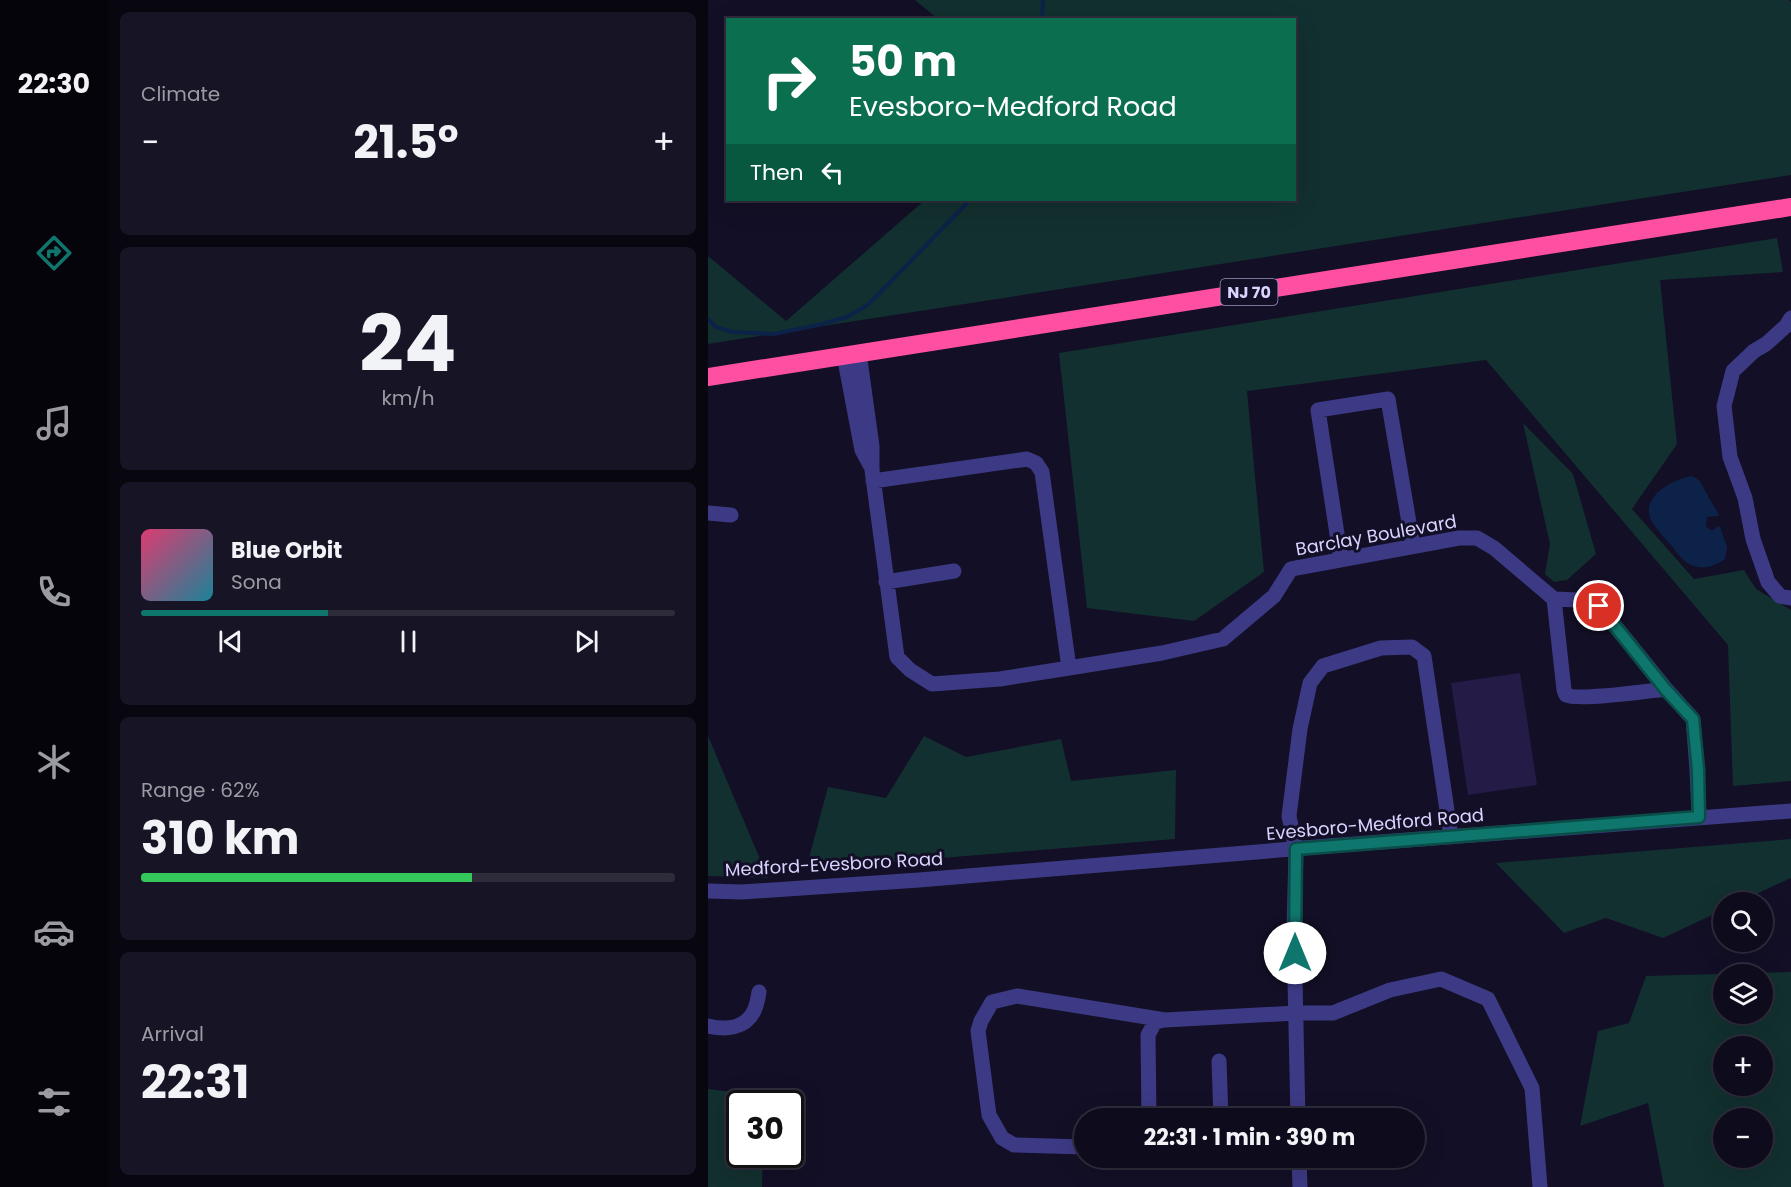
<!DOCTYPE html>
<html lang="en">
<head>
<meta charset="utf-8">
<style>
  body { margin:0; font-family:Poppins,sans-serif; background:#171425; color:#f1f3f6; height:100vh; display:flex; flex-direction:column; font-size:22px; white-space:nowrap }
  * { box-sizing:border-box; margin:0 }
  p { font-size:20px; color:#9b9ba3 }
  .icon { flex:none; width:33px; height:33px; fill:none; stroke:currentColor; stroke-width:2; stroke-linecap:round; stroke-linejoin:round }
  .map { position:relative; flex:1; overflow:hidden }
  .side { display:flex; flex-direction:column; gap:12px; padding:12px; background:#08060f; width:600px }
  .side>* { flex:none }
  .banner { position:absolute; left:18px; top:18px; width:570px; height:183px; border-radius:0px; box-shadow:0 6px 24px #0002,0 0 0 2px #2e2b3b; background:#0b6e4f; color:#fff; overflow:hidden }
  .fabs { position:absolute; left:1005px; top:892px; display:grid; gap:12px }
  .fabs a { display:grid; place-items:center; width:60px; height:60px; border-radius:50%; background:#0e0b1c; box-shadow:0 6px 24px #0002,0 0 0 2px #2e2b3b; font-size:30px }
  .speed { position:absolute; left:18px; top:1090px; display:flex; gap:12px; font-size:30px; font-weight:700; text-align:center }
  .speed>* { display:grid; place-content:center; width:78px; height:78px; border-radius:50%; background:#0e0b1c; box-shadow:0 6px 24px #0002,0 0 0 2px #2e2b3b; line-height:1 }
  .speed .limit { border:3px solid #111; border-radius:9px; background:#fff; color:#111 }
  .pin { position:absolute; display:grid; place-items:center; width:51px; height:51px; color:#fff; margin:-26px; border:3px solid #fff; border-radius:50%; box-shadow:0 2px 6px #0007 }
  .me { position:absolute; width:66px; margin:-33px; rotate:0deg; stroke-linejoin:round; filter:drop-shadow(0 0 4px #0008) }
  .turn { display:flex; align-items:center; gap:21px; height:126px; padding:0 24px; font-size:27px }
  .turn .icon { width:78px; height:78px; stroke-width:2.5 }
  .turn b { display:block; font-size:42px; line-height:51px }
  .then { display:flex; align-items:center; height:57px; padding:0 24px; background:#0003; gap:12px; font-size:22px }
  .big { font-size:45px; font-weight:700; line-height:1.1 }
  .side .widget { flex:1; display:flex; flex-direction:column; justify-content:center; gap:9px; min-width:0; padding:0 21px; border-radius:9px; background:#171425 }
  .side .dial { align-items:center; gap:0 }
  .dial b { font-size:78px; line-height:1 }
  .song { display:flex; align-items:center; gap:18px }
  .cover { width:72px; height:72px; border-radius:9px; background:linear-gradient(135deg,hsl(340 70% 55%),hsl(190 70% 35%)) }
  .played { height:6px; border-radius:3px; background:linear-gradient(90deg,#0f766e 35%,#2e2b3b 35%) }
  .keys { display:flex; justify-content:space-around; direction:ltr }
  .heat { display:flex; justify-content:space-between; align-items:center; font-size:33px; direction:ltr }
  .charge { height:9px; border-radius:4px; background:linear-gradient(90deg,#34c759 62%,#2e2b3b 0) }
  .trip { position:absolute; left:366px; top:1108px; width:351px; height:60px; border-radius:30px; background:#0e0b1c; box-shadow:0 6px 24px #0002,0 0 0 2px #2e2b3b; font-weight:700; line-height:60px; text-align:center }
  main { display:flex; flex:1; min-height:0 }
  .tabs { display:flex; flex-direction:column; width:108px; justify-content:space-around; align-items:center; background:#06040b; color:#9b9ba3 }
  .tabs .icon { width:42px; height:42px }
  .tabs .selected { color:#0f766e }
  .tabs b { font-size:27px; color:#f1f3f6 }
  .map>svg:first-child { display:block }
  .green { fill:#12302f; fill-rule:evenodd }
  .water { fill:#0c2248 }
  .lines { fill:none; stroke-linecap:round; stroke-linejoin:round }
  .stream { stroke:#0c2248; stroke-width:4 }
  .building { fill:#241b47 }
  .minor { stroke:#3d3a85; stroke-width:15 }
  .highway { stroke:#ff4fa3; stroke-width:18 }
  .route-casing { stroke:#0a4d48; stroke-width:15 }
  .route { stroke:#0f766e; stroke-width:10 }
  .labels { text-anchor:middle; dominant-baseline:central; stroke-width:6; stroke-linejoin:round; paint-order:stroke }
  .shield { fill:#130f26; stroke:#9e99be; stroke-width:1.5 }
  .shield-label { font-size:16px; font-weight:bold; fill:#d9d4ff }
  .street-label { font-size:18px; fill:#d9d4ff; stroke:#130f26 }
</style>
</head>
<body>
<main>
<nav class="tabs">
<b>22:30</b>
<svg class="icon selected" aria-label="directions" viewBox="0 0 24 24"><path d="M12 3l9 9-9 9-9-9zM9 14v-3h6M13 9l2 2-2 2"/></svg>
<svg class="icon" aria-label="music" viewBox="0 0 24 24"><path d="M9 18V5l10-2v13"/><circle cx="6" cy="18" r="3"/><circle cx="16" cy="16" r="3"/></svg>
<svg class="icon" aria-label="phone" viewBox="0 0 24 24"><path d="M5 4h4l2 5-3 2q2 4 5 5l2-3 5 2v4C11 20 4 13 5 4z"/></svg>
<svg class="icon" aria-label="climate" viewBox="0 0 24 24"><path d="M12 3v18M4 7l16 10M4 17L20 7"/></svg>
<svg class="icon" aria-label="car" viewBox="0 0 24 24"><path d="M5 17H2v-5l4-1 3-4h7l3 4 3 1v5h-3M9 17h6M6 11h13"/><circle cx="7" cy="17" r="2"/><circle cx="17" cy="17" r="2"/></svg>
<svg class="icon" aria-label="filters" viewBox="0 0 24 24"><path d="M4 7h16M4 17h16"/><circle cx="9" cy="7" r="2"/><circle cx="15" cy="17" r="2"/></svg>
</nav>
<section class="side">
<div class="widget"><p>Climate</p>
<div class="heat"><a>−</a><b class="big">21.5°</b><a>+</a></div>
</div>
<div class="widget dial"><b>24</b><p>km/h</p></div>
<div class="widget">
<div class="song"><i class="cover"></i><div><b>Blue Orbit</b><p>Sona</p></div></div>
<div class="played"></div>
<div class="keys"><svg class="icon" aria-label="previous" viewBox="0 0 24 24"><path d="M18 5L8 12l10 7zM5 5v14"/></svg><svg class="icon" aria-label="pause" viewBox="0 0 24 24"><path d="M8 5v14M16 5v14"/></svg><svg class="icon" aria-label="next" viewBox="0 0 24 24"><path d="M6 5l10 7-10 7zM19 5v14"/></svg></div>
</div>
<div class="widget"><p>Range · 62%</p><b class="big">310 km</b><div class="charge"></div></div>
<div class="widget"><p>Arrival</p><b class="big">22:31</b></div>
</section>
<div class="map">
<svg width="1083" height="1187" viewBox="0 0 1083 1187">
  <rect width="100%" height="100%" fill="#130f26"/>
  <path class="green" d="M207,0H1081L1083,2V175L0,344V256L78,321L217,200H586V20L230,19Z
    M1069,238L1075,272L952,280L969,444L924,509L986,579L1036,570L1048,589L1083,610V781L1025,786L1020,645L778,360L539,391L556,572L486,621L379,608L351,353Z
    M815,423L865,474L888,554L859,580L846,582L837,574L842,544Z
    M0,736L60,878L0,876Z
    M216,736L258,757L353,739L363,781L468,770L467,839L98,869L120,787L178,798Z
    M1083,839V878L1029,903H1016L1015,910L955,938L898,918L856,933L788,863Z
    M1083,972V1187H956L940,1103L872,1126L890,1031L921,1023L938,976ZM1016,975H1054V1014H1016ZM1016,1047H1054V1086H1016ZM1016,1119H1054V1158H1016Z
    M0,1089L58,1096L57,1104H32V1155H55L54,1187H0Z"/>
  <path class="water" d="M984,476C994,480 994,486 999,494C1003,503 1008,507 1011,516L999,517L998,526L1002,530H1006L1010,526L1012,527L1019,547L1017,559C1008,565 997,570 986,566C975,563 969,552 962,544C956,537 946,527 942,518C934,495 966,479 984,476Z"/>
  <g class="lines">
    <path class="stream" d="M334,20L335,0
      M0,319L8,327L24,332L66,334L110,325L139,317L161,304L262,200"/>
  </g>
  <path class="building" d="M812,673L829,785L760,795L743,683Z"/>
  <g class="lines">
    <path class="minor" d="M1083,318L1078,326L1058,344L1046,351L1025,371L1016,406L1022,457L1037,498L1045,539L1060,582L1072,596L1083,598
      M151,353L164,446V470L189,657L202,670L224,684L292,679L361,668L334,472L328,463L319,459L165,481
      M136,355L154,450L162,465
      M0,513L23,515
      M633,560L610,410L680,399L705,546
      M178,582L246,571
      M846,599L856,690L858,695C871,701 940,691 958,689
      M361,668L454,653L515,639L566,596L583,569L751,538H769L786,548L846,599L870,600L891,606L958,689L985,719L989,769L991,817
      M0,891L34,892L211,880L620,846L1083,811
      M0,1026C17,1030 37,1029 46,1011C49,1005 50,998 51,992
      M511,1061L513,1119
      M441,1119L440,1035L447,1022L457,1020L588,1013H625L682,990L733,979L780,999L824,1088L832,1187
      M590,1119L586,933L588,850L581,816L592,729L602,683L615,666L673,648L704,647L716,656L743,837
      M376,1147L306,1145L294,1138L281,1115L270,1031L273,1021L284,1002L309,996L457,1020
      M591,1158L592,1187"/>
    <path class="highway" d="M0,377L1083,207"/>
  </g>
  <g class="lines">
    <defs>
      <path id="route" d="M587,953L588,849L991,817L990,769L985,719L958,690L891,606"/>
    </defs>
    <use href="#route" class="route-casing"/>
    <use href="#route" class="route"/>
  </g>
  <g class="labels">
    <rect class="shield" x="512.5" y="279" width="57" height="26" rx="4.5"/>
    <g class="shield-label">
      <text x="541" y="292">NJ 70</text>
    </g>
    <g class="street-label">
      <text transform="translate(668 535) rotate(-10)">Barclay Boulevard</text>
      <text transform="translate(667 824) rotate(-5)">Evesboro-Medford Road</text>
      <text transform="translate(126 864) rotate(-3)">Medford-Evesboro Road</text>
    </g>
  </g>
</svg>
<div class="fabs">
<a><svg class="icon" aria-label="search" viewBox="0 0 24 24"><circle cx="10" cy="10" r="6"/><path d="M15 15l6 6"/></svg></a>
<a><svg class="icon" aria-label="layers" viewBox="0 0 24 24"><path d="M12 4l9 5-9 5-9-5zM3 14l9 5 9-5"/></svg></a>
<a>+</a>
<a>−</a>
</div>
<div class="speed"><div class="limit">30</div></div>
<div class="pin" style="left:891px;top:606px;background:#d93025"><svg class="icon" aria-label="arrive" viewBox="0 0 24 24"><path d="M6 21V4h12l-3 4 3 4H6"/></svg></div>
<svg class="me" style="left:587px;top:953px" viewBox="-20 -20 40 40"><circle r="19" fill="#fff"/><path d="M0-13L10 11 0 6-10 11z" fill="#0f766e"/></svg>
<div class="trip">22:31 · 1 min · 390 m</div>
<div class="banner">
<div class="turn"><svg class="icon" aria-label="right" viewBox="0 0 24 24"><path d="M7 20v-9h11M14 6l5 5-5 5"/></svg><div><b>50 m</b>Evesboro-Medford Road</div></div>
<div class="then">Then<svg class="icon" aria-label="left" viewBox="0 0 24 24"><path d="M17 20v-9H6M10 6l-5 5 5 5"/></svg></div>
</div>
</div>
</main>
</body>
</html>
